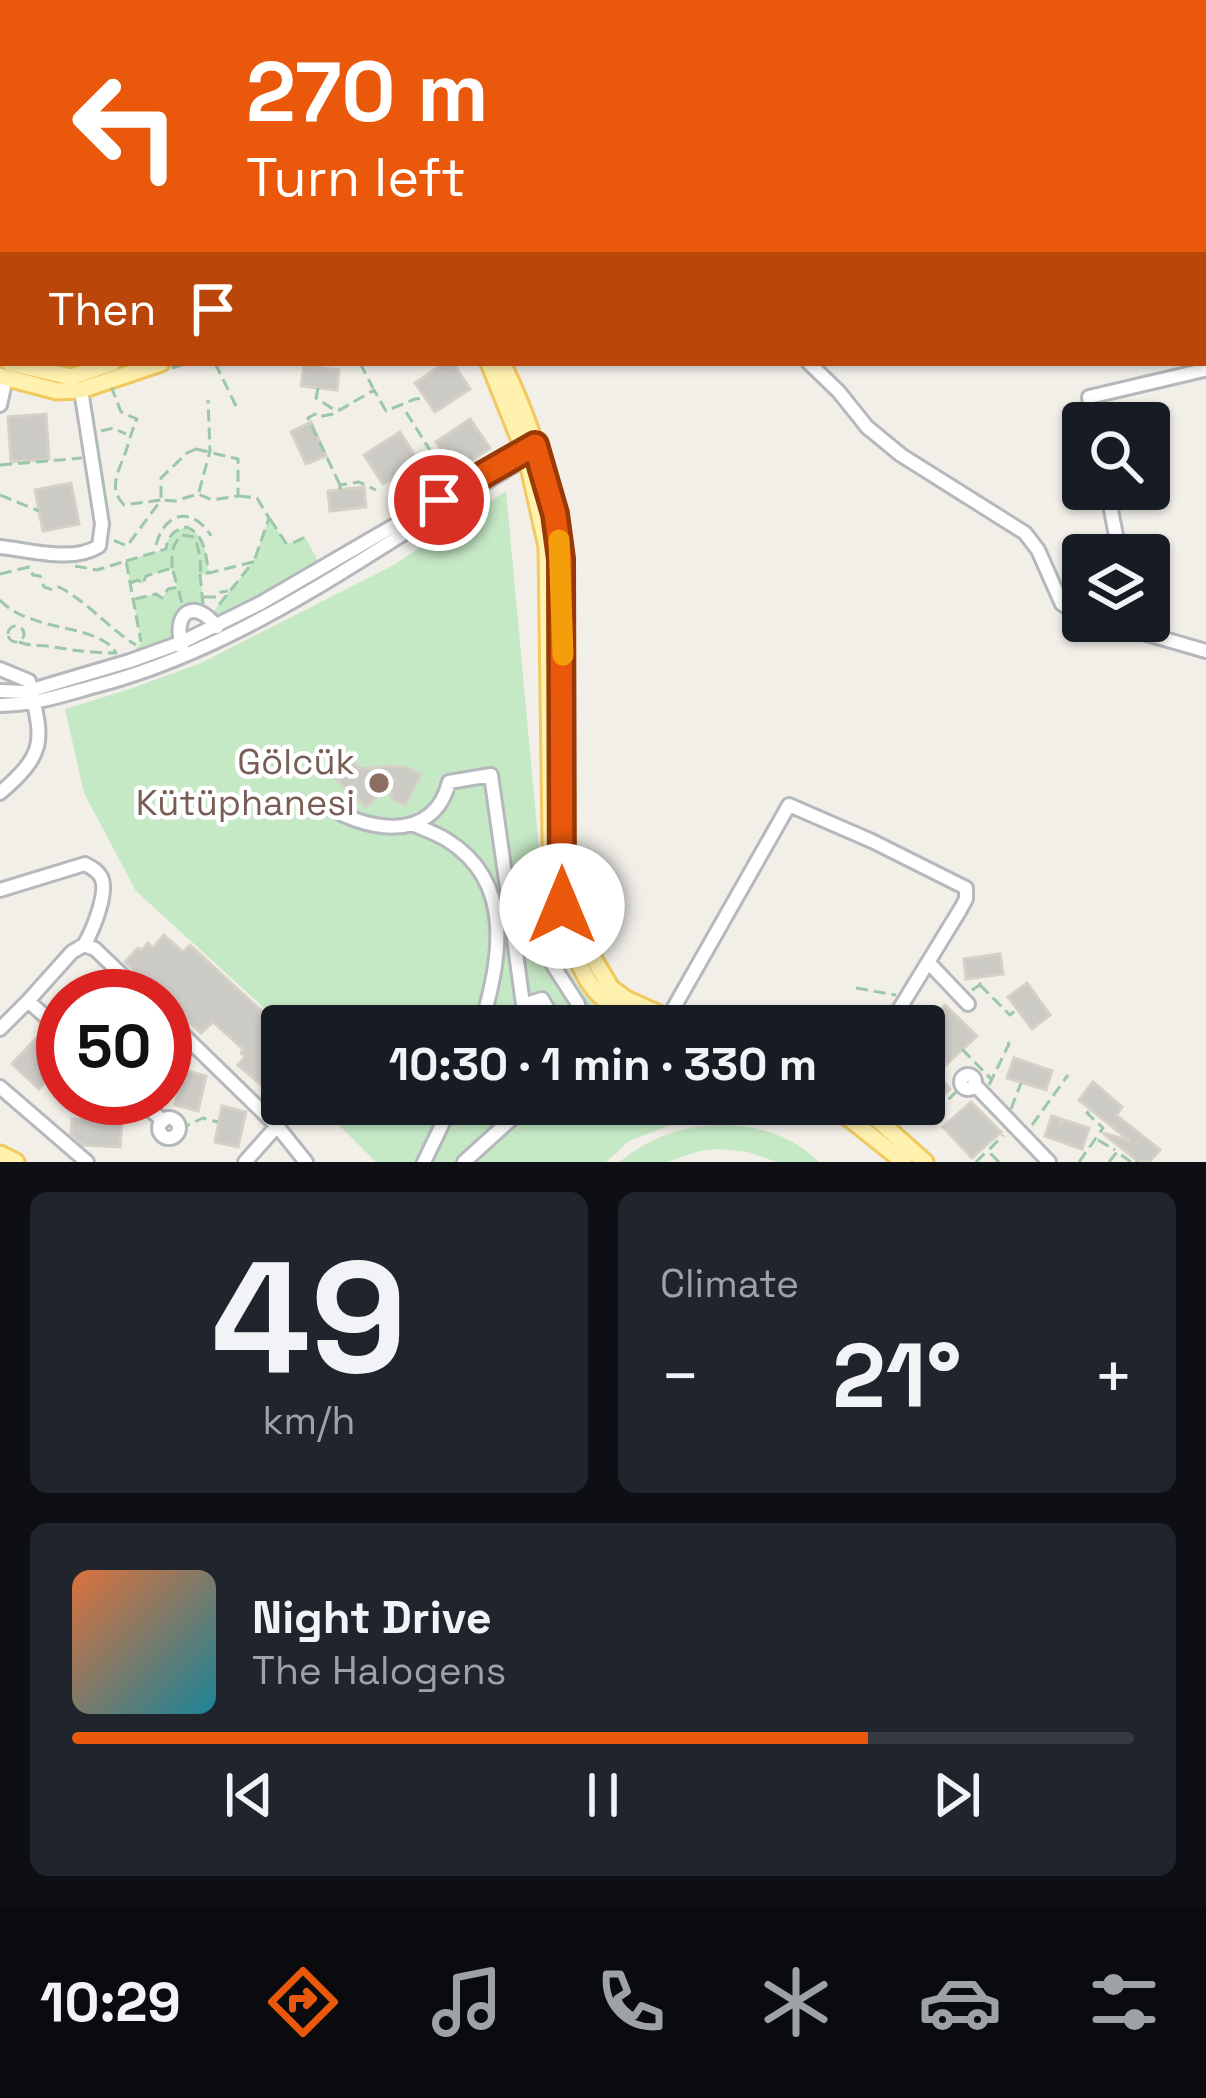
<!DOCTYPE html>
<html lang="en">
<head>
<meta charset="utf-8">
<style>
  body { margin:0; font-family:"Space Grotesk",sans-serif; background:#20242c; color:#f1f3f6; height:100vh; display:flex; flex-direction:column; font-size:45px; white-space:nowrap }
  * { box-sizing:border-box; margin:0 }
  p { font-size:39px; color:#9ea1a6 }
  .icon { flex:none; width:66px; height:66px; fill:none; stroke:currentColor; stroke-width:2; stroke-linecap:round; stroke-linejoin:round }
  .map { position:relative; height:1162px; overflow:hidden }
  .panel { display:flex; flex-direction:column; gap:30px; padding:30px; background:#0d0f14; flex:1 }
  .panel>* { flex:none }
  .banner { position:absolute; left:0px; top:0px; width:1206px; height:366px; box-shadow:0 3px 9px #0004; background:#ea580c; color:#fff; overflow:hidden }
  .fabs { position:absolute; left:1062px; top:402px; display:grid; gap:24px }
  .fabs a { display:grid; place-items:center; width:108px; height:108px; border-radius:12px; background:#171b24; box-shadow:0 3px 9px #0004; font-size:60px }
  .speed { position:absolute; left:36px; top:969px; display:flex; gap:24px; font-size:60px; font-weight:700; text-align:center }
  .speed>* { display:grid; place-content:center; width:156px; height:156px; border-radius:50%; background:#171b24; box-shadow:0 3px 9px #0004; line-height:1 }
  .speed .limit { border:18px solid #d22; background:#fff; color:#111 }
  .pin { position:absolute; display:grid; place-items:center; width:102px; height:102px; color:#fff; margin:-51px; border:6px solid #fff; border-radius:50%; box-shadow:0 3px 12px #0007 }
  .me { position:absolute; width:132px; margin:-66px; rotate:0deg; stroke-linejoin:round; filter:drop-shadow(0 0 9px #0008) }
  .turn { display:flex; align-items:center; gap:42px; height:252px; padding:0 48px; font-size:54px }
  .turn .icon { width:156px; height:156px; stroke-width:2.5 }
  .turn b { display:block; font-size:84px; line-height:102px }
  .then { display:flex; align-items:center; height:114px; padding:0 48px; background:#0003; gap:24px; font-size:45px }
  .big { font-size:90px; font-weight:700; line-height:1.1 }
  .panel .widget { flex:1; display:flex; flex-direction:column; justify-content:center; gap:18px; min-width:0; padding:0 42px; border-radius:18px; background:#20242c }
  .panel .dial { align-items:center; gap:0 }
  .dial b { font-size:156px; line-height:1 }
  .song { display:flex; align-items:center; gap:36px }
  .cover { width:144px; height:144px; border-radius:18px; background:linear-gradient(135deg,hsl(20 70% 55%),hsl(190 70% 35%)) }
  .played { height:12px; border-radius:6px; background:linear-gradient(90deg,#ea580c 75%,#363941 75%) }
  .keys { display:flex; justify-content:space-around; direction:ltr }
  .heat { display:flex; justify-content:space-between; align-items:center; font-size:66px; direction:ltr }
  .panel .tiles { flex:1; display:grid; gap:30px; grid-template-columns:1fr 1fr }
  .widget:last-child { grid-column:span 2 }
  .trip { position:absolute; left:261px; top:1005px; width:684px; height:120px; border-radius:12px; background:#171b24; box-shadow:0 3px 9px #0004; font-weight:700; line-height:120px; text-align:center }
  .tab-bar { display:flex; height:192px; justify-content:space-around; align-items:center; background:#090b0e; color:#9ea1a6 }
  .tab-bar .icon { width:84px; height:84px }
  .tab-bar .on { color:#ea580c }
  .tab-bar b { font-size:54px; color:#f1f3f6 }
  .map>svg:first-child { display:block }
  .green { fill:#c5e8c5 }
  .building { fill:#cccac5; stroke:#d6d1c6; stroke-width:3 }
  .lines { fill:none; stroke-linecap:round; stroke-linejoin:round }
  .minor-casing { stroke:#b5b8bc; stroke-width:18 }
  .major-casing { stroke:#f2c960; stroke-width:21 }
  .path { stroke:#9cc7a9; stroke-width:3; stroke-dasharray:12 6; stroke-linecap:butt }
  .minor { stroke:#fff; stroke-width:12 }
  .major { stroke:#fff2af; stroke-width:15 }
  .route-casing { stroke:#983908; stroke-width:30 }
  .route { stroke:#ea580c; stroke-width:21 }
  .slow { stroke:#f59e0b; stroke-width:21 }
  .education-dot { fill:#8d6e63; stroke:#fff; stroke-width:4.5 }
  .labels { text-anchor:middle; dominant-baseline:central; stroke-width:9; stroke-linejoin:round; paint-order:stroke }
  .education-label { font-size:36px; fill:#785e54; stroke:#fff; text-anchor:end }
</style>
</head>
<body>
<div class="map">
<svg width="1206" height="1162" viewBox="0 0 1206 1162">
  <rect width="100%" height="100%" fill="#f1efe8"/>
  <path class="green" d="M506,491L544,904L568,972L593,1005L637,1026H284L136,891L84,793L65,709L127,690L201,663L392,566Z
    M269,518L286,543H293L305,537L319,563L263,597L221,618L214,611L253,562Z
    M187,527C206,536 205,554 209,573L200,575L204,606C181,604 170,617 174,639L135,655L137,646L142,643L133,600L156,594L162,598L168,589L177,586L171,569L147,576L143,584L138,580L130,583L126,561L165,549C168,536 174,530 187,527Z
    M318,1104H697L689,1118L629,1141L606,1162H376Z
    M720,1125C757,1125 792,1135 819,1162H777L748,1152L719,1149L699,1151L667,1162H619C650,1138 680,1126 720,1125Z"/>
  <path class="building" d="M445,363H453L470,389L435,412L415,383Z
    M304,366L339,370L337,390L301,386Z
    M46,414L49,459L11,462L8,417Z
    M470,419L490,448L455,471L436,442Z
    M311,422L326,456L306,464L291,432Z
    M400,432L419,462L383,484L364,455Z
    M71,483L79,524L43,531L35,490Z
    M364,487L366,507L330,511L328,491Z
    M349,758L361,769L387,766L405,767L421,775L405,805L391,799L393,782L366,807L331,774Z
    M164,935L183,952L190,945L282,1030V1087L274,1096L238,1065L245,1057L241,1053L243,1049L213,1022L201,1033L125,962L138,948L142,950L148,943L153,948Z
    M1000,954L1003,974L966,979L964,959Z
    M1027,983L1050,1015L1032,1029L1008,997Z
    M945,1005L977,1036L936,1074L950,1089L924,1113V1025Z
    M42,1032L63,1051V1063L39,1089L12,1064Z
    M1014,1058L1052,1071L1046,1090L1007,1078Z
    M183,1070L206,1076L198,1111L175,1105Z
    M1093,1082L1122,1107L1116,1115L1160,1150L1149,1162H1139L1103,1133L1130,1141L1079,1100Z
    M66,1098H119L126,1104L113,1121H122L120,1147L83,1145L71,1134L72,1119L90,1120Z
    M971,1102L1001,1132L972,1158L943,1127Z
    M222,1106L246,1112L238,1147L215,1142Z
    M1052,1116L1061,1119L1059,1126L1064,1120L1089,1128L1082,1149L1045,1136Z"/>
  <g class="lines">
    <defs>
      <path id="minor" d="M421,0L425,3
        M529,0L532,3
        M645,0L647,3
        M0,141L3,142
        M1203,251L1206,252
        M809,363L839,392L867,427L901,455L1025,533L1038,550L1062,604L1083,616
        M0,405L6,378
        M1094,423L1089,397L1204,370
        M1107,489L1119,551
        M0,547C30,550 73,563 99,546L102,524L81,390
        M1102,621L1206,651
        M182,647C172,612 194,597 217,627
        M0,669L29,681C42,739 49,751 0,793
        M0,691L25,692L130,661L180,643L261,603L507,460
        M0,705C39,704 62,695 99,685C257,643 390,536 530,456
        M322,803C364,831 433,845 449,782L491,775L508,895L578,1004L583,1026
        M412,824C424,829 436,833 447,840C516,883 500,960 481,1026
        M0,890L85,864C92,868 97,870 101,877C109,892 92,932 84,945
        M509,902L526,1026
        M928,962L968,1004
        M524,1011L532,1002L542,999L552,1017L551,1026
        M165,1017L277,1126L306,1162
        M668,1018L789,805L872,841L966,888V899L960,910L889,1026
        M578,1020L624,1013
        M0,1029L28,1001
        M63,1032L28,1001L72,952L84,945L95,949L144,996
        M961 1082a7 7 0 1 1 14 0a7 7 0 1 1-14 0Z
        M974,1084L1049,1162
        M0,1087L87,1162
        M137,1098L163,1121
        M159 1128a10 10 0 1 1 20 0a10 10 0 1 1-20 0Z
        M245,1162L277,1126
        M424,1162L452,1104
        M464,1162L528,1104"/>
      <path id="major" d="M10,363L71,377L112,363
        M489,363L527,458L547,547L552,911C558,927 570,940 576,955C592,1000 612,1007 654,1026
        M502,363C532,424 552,492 561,559L562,906L611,988L626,999L686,1026
        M0,376L57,391L81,390L161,363
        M824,1104L850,1119L904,1162
        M852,1104L877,1119L925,1162
        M0,1154L16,1162"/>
    </defs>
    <use href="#minor" class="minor-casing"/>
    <use href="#major" class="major-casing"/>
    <path class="path" d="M72,0L76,3
      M0,6L3,8
      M0,45L3,46
      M0,83L3,84
      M215,363L236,406
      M360,363L373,388
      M172,368L188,363
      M111,386L121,412L137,419C132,430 130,438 127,448C121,468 106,487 124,505L161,500L127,546L106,537V510L87,394Z
      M318,388L316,398L333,409H340
      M406,412L433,455L441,450
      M101,431L113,428L126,434
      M196,449L238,459V496L212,500L198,494L175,501L161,500V478L187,453Z
      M0,465L82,458
      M340,485L308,418L315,414L318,417L333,414L374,390L386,411L415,399L425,398
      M340,490V485L359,482L376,490
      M199,492L210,451L208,400
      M0,495L39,511
      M239,496L257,498L269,518L254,561
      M270,519L286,543H293L305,537
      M156,545C165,511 193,506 211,536
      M126,561L166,549C168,535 174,530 187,527C206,536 205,554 209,573L253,562L218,606
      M75,566L97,570L126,561L141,642
      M172,568C172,554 171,545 182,535L194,537C199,549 202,562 200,574
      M0,574L29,567L33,575L40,576L44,587L53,590L59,587C88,602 108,628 136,645
      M130,583L138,580L143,584L146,576L172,568L177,585
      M204,597H217L221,592L228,591
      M135,599L156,594L162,598L168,589L178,587L182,604
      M0,600C30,633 99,623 116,653C92,653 71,650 47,646C36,645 29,646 19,642
      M203,604L200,574L208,573
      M8 634a8 8 0 1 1 16 0a8 8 0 1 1-16 0Z
      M980,985L1010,1015L1017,1009
      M856,988L896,995
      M972,990L980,985L981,978
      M962,1049L992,1080
      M989,1085L1009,1044L1006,1038
      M936,1102L941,1107L960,1088
      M1011,1109L1021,1083
      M1032,1125L1068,1075
      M179,1129L203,1118L218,1122
      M1098,1140L1115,1150
      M976,1162L987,1151
      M999,1162L988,1151L1003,1135
      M1079,1162L1103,1128L1087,1113L1091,1109
      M1109,1162L1117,1152L1131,1162
      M1136,1162L1137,1161"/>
    <use href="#minor" class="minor"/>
    <use href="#major" class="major"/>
  </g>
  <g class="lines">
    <defs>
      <path id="route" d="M439,500L535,445L555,514L561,559L562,906"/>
    </defs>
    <use href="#route" class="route-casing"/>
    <use href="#route" class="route"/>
    <path class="slow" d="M559,540L563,655"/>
  </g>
  <circle class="education-dot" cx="379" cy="783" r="12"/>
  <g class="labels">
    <g class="education-label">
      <text x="355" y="762">Gölcük<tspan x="355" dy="41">Kütüphanesi</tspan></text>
    </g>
  </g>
</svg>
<div class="fabs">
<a><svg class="icon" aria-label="search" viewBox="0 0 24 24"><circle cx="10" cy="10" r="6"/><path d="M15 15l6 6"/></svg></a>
<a><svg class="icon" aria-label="layers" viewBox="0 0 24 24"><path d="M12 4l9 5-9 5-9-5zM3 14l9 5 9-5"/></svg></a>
</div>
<div class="speed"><div class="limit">50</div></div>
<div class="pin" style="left:439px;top:500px;background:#d93025"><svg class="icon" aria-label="arrive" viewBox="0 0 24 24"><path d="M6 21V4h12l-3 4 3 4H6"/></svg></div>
<svg class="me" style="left:562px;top:906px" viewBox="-20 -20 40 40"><circle r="19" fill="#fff"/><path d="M0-13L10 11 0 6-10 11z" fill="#ea580c"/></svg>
<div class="trip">10:30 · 1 min · 330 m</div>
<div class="banner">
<div class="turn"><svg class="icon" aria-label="left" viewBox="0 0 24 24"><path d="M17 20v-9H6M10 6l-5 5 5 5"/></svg><div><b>270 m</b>Turn left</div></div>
<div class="then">Then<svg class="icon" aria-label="arrive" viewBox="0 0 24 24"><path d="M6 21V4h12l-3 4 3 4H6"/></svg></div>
</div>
</div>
<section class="panel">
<div class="tiles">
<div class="widget dial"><b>49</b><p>km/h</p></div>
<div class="widget"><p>Climate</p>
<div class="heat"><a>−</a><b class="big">21°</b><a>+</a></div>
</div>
<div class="widget">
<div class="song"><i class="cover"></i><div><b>Night Drive</b><p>The Halogens</p></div></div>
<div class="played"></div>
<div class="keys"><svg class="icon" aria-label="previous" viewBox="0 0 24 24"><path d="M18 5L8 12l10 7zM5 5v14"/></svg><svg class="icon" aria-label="pause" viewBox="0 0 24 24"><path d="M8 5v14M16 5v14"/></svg><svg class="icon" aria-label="next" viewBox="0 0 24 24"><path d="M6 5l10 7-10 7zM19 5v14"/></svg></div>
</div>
</div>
</section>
<nav class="tab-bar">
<b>10:29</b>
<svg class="icon on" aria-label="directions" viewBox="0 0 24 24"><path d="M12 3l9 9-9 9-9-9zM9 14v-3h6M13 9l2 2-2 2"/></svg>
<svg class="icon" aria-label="music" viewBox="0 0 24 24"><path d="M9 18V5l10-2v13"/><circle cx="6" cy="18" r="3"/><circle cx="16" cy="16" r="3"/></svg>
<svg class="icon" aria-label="phone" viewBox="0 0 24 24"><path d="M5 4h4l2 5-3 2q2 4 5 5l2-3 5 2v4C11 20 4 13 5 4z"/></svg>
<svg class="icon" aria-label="climate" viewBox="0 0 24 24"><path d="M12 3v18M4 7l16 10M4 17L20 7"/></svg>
<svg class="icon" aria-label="car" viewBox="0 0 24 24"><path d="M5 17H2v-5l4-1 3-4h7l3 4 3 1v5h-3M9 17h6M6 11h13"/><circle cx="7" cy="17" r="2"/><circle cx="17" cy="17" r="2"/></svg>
<svg class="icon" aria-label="filters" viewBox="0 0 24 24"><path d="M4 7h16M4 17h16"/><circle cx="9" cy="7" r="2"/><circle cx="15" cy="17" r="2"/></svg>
</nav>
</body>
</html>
